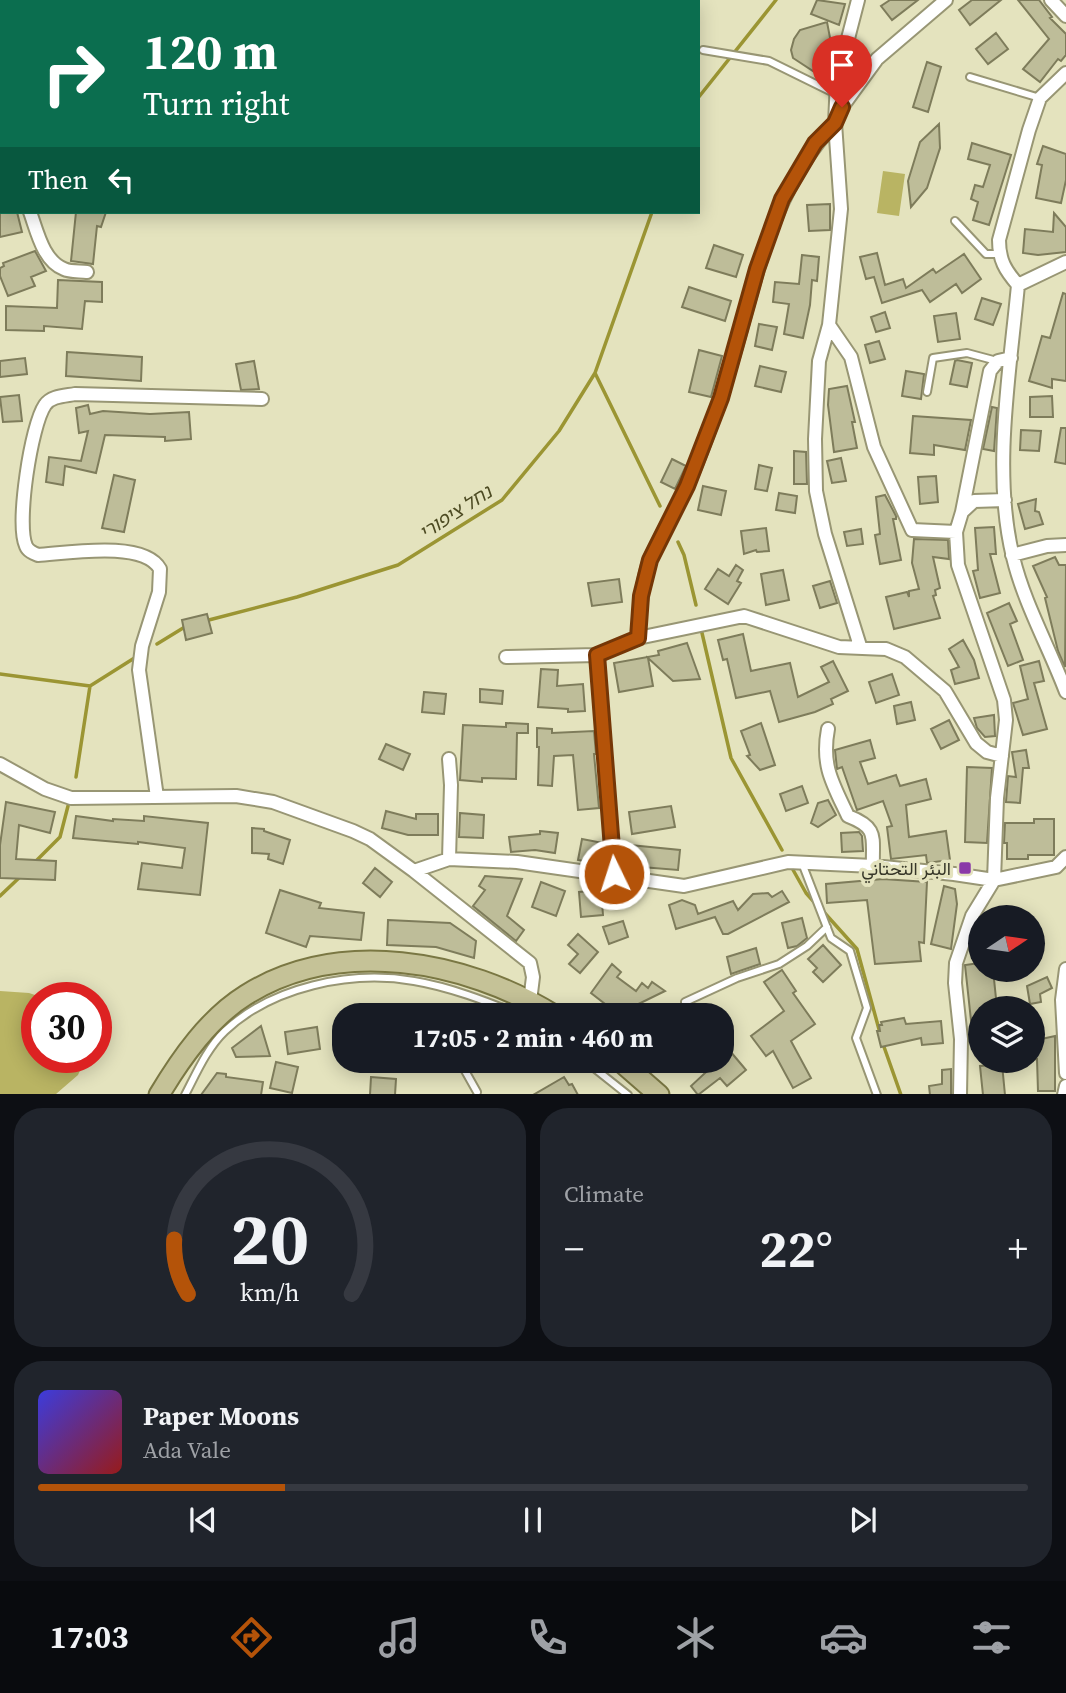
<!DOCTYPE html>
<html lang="en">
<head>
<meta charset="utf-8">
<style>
  body { margin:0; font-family:"Source Serif 4",Vazirmatn,"Noto Sans Hebrew",serif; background:#20242c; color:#f1f3f6; height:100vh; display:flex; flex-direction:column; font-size:26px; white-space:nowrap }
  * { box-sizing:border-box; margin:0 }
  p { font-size:23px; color:#9ea1a6 }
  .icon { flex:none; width:38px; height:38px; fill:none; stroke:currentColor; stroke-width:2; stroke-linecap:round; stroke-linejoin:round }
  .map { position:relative; height:1094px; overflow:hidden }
  .sheet { display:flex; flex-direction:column; gap:14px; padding:14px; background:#0d0f14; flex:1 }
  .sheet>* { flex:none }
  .top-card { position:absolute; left:0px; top:0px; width:700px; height:214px; box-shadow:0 4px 18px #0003; background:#0b6e4f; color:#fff; overflow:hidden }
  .needle { width:46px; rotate:77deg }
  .fabs { position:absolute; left:968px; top:905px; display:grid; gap:14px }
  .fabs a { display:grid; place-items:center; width:77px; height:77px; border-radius:50%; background:#171b24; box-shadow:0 4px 18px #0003; font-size:35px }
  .speed { position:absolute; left:21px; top:982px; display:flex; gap:14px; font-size:35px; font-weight:700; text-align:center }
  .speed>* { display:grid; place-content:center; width:91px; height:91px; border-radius:50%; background:#171b24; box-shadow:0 4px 18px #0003; line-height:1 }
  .speed .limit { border:10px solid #d22; background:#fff; color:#111 }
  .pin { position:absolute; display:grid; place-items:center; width:60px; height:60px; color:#fff; margin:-72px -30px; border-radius:50% 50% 50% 0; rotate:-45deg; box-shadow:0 0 7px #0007 }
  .pin .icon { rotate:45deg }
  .me { position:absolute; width:77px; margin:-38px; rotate:356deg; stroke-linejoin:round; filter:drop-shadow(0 0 5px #0008) }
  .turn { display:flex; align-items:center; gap:24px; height:147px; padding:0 28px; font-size:32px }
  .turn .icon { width:91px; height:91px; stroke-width:2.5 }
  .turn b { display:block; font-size:49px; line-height:60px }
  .then { display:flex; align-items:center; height:66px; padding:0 28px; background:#0003; gap:14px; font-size:26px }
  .big { font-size:52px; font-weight:700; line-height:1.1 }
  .sheet .widget { flex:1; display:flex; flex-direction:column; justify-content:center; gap:10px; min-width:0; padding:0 24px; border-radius:28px; background:#20242c }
  .sheet .dial { align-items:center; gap:0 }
  .dial svg { height:182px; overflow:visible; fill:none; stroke:#363941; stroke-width:7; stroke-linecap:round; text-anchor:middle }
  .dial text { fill:#f1f3f6; stroke:none }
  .song { display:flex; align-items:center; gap:21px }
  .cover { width:84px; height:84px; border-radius:10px; background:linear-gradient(135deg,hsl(240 70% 55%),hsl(0 70% 35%)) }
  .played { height:7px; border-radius:4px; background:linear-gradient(90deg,#b45309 25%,#363941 25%) }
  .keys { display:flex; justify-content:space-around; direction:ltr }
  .heat { display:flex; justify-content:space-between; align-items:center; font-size:38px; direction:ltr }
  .sheet .tiles { flex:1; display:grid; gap:14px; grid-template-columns:1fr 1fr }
  .widget:last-child { grid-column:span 2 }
  .trip { position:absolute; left:332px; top:1003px; width:402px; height:70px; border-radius:28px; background:#171b24; box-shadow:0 4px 18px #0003; font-weight:700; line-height:70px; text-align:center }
  .tab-bar { display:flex; height:112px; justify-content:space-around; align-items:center; background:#090b0e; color:#9ea1a6 }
  .tab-bar .icon { width:49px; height:49px }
  .tab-bar .on { color:#b45309 }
  .tab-bar b { font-size:32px; color:#f1f3f6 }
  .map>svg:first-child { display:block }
  .green { fill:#b9b463 }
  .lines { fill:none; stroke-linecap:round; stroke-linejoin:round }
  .stream { stroke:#9b9533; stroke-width:3.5 }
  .building { fill:#bebd99; stroke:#7e7c5b; stroke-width:2 }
  .service-casing { stroke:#989674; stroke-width:10 }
  .minor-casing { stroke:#989674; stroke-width:16 }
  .primary-casing { stroke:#7a7743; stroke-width:23 }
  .service { stroke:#fff; stroke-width:6 }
  .minor { stroke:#fff; stroke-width:12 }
  .primary { stroke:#c5c297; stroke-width:19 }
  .route-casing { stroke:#753606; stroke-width:18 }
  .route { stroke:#b45309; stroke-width:12 }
  .poi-dot { fill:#8a39a8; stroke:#e4e3be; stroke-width:2.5 }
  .labels { text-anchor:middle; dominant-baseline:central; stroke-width:7; stroke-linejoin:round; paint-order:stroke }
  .poi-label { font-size:18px; fill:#363628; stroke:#e4e3be; text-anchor:end }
  .water-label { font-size:19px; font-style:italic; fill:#4c4a22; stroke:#e4e3be }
</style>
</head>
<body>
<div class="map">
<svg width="1066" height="1095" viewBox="0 0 1066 1095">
  <rect width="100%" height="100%" fill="#e4e3be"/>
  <path class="green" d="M883,171L905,174L899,216L877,213Z
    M0,991L29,993L41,997L37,998V1057H86L78,1075L56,1094H0Z"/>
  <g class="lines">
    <path class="stream" d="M698,98L776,0
      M595,373L660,506
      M678,542L684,555L696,605
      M205,621L297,597L398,565L502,500L559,431L595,373L652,212
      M702,633L731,758L782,850
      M157,644L188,625
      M0,674L90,686L136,657
      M76,777L90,686
      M34,863L60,837L68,806
      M792,868L806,893L814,902
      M0,896L21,876
      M822,910L857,949L880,1033
      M883,1044L901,1095"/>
  </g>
  <path class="building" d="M817,0L845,4L839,25L811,14Z
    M890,0H918L892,20L881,6Z
    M972,0H1001L970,25L959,10Z
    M1018,0H1039L1052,17L1050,18L1066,34V55L1061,61L1058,59L1040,82L1023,69L1049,39Z
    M827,22L831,43L825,61L822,67L813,71L793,58L791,50L794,39L800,30Z
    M996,33L1008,49L988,64L976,49Z
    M927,62L941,67L928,112L913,107Z
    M939,124L940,148L927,188L911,207L908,181L920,142Z
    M972,143L1011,155L989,225L973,220L978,202L971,199L975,185L983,187L990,165L968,159Z
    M1043,146L1066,154V180L1061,203L1036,198L1042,165L1037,164Z
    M830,204V230L809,231L807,205Z
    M0,212H17L22,232L0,237Z
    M76,212H106L101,227L97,226L93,264L71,261Z
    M1054,213L1066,227V252L1038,255L1023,253L1025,229L1053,232Z
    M714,245L743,255L736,277L706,268Z
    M35,251L46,271L31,277L35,286L8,296L0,276V268L4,266L3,263Z
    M877,253L885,285L903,279L906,288L933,269L936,273L964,254L981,279L962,293L956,284L930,302L922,290L882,303L874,277L866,279L860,257Z
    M802,255L819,257L817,281L812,280L810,305L803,338L784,334L789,304L773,302L775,282L799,284Z
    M58,280L102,282V302L85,301L82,329L44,326V331L6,330V306L57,308Z
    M689,287L731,301L725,321L682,307Z
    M1063,293L1066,294V381L1052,379V388L1029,381L1042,336L1050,338Z
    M982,298L1001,304L993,325L975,319Z
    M885,312L890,328L876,332L871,317Z
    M956,313L960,339L938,342L934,316Z
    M759,324L777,327L772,350L755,346Z
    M879,341L885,359L870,363L865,345Z
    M699,350L722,356L711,397L689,392Z
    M67,352L142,357L141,381L66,376Z
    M25,358L27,374L0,377V361Z
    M957,360L972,363L967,387L950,384L955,361Z
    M254,361L259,389L241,390L236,364Z
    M760,366L786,372L781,392L755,386Z
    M906,371L924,374L921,399L902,396Z
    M847,386L855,422H852L857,448L834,452L828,405L829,389Z
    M19,395L22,421L3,422L0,397Z
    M1052,396L1053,417H1030V397Z
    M88,405L90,414L103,411L150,414L189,412L191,439L165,441V437L105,435L96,473L65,466L63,485L46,482L49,457L81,461L88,431L79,433L76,408Z
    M992,407L997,408L994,451L983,449Z
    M913,416L971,420L965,450L934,445V455L910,453Z
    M1061,428H1066V464L1055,462Z
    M1021,430L1041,431L1039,451L1020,450Z
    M794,451L806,452L807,484H794Z
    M841,458L846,481L832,483L827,461Z
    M672,459L686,466L675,489L661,482Z
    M759,465L772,468L767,491L755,489Z
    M114,475L135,480L124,532L102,528Z
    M936,476L938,502L920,504L918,477Z
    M703,486L726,491L721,515L698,510Z
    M779,493L797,496L795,513L776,510Z
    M885,495L896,516V519H893L901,560L880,564L875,535L880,534L876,497Z
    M1036,499L1035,511L1039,512L1043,524L1025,529L1018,504Z
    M994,527L996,554H990L1000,593L980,598L973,571L978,570L975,528Z
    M766,528L769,551L757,552L756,550L744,554L741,531Z
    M861,529L863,544L847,546L844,532Z
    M914,539L948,540L949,559L933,557L940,588L935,590L936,595L933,596L940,618L894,629L886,597L907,592L909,597V591L919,589L912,563Z
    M1055,557L1059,565H1066L1065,667L1058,651L1045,598L1047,597L1033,566Z
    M736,565L743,570L737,581L741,583L728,604L705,589L718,569L729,576Z
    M783,570L789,600L766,605L761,574Z
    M619,579L622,602L592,606L588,583Z
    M830,581L837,603L820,608L813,586Z
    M1009,603L1017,621L1010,624L1023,660L1008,666L987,613Z
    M207,614L212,633L186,640L182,620Z
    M743,634L751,671L790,663L798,697L829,682L821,667L833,661L848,691L831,699L833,704L815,712L779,722L770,691L736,698L727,659L723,660L718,640Z
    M963,640L974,660L979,678L955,684L951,670L959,667L949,649Z
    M687,643L700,679L673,681L648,658L653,686L619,692L614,663L659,655L658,651Z
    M1039,661L1044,681L1034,683L1047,729L1023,735L1013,703L1028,699L1020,666Z
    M541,669L558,670L557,686L583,684L585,711L568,712V709L538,707Z
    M892,674L899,695L876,703L869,682Z
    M480,689L503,691L502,704L480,702Z
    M424,692L446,694L444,714L422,712Z
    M911,702L915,720L897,724L894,706Z
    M994,715L995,736L985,737L977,728L974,718Z
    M949,720L959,740L941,749L931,729Z
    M506,723L528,724V733H517L516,779L482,778V782L460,780L463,725L506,727Z
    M761,723L775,765L760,770L747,756L750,755L741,731Z
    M537,728L552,729V733L594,731L596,754H594L599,808L578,810L573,755L554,756L552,786L538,785L539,747H537Z
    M870,740L875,758L860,762L868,784L896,775L900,786L926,779L931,799L906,805L909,837L946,831L950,860L927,863L926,855L891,859L887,827L892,826L883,801L857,810L842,767L837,769L835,750Z
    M386,744L410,754L403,770L379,759Z
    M1026,750L1029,768H1023L1020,803L1006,802L1008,776L1016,777L1012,752Z
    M967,767L992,768L987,843L965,842Z
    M802,786L808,803L786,811L780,794Z
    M828,800L836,815L818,827L811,823L818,803Z
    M6,802L55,812L50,833L19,825L16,859L56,861L55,880L0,878V845Z
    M671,806L675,827L632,834L629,812Z
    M386,811L416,819V814H438V835H408L382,828Z
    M460,813L484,815L483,838L459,837Z
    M76,816L113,821V819L144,821V816L208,823L200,895L138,889L142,863L182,868L185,848L138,842V844L73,838Z
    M1034,819H1054V855H1028V859H1007V843H1004L1005,823H1034Z
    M252,828L264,829V831L290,840L283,864L268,859L269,854L252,853Z
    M540,831L558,833L555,853L535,850L511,852L509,837L540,834Z
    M859,832L862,836L863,851L842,852L841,833Z
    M582,839L603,843V864L578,860Z
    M630,845L680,850L678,870L629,866Z
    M375,868L392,882L380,897L363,883Z
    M485,876L522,879L507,916L524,930L516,941L473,906L485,890L479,886Z
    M883,879L927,882L924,943L919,942L921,961L875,964L867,900L827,903L826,884Z
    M541,882L565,891L556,916L532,907Z
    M944,886L955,889L957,904L951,949L931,944Z
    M280,890L321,903L319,908L364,913L361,940L310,936L306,947L266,933Z
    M601,890L603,915L581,917L579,892Z
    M782,891L789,902L728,934H723L715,917L676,929L669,905L682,900L695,905L698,914L733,901L738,910L753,894L768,893L772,897Z
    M802,918L807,938L797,946L788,948L782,923Z
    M388,920L450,923L476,941L474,958L436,947L387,945Z
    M623,921L628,937L609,944L603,927Z
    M578,934L598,952L580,973L569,964L578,954L568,945Z
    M823,945L841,965L823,982L813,972L817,968L808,959Z
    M756,948L760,964L731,974L727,957Z
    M980,963V970H1001L1002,978L994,979L997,1008H980V1048H974L965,965Z
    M612,964L621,972L617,977L636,991L642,983L648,988L652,982L665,991L618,1014L591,993Z
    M782,970L796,991L793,993L815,1024L791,1041L811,1078L793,1088L773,1051L766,1056L751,1036L784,1011L764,982Z
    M1047,977L1052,988L1040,994L1041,1002L1030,1004L1027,986Z
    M904,1018L906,1024L941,1021L943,1043L922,1045L921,1038L881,1047L877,1031H880L879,1025H882L881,1022Z
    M261,1026L270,1056L236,1057L232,1048Z
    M317,1027L320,1049L288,1054L285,1032Z
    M1055,1036V1091H1038L1037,1059L1032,1060V1041Z
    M730,1051L746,1070L727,1086L720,1078L698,1095L691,1086L719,1060H723V1057Z
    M276,1062L298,1067L292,1093L270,1088Z
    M1002,1064L1005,1095H983L980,1066Z
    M951,1069V1095H930L929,1086L942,1084V1070Z
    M217,1073L226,1074V1077L263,1082L261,1095H201Z
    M371,1077L396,1079L395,1095H370Z
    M564,1077L569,1085L572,1084L578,1095H533Z"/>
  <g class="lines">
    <defs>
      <path id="service" d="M703,50L769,61L836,94
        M970,77L1040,98
        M955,221L986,254H999
        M927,392L933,358L967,353L997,361
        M802,863L831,938L850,951L867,1008L856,1038L877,1095
        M685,1002L737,978L779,964L807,946L827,927
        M487,1015L501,1007
        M459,1060L477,1092
        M584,1060L628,1095
        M362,1062L372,1060
        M185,1095C196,1074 207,1048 225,1031C272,987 350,970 414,981C450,987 486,1001 520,1015"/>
      <path id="minor" d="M946,0L877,59L842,107L835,123L841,209L829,325L851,357L874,447L912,530L956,532
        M1051,0L1066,16
        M0,179H2
        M30,212C37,231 43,261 64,269C70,272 80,271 87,272
        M1066,262L1018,285C1010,371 992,472 1013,557C1024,603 1049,647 1066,692
        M1018,285C1005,270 999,260 999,240L1029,130L1040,98L1066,73
        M829,325L819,361L815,439L816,491L825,534L860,646
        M962,512L990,371L998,361L1011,358
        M1012,555L1047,546L1066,545
        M638,638C640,612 641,584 650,559C660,535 675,512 686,488C699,460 710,429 720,399C753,304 763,198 835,123L837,81L858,0
        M597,655L614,874
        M506,657L597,655L638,638L744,616L839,647L886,649L905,657L945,691L976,743L987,752L1002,756
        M828,729C821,766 833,784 848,816C879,828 872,837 873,866
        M449,759L451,785L449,859
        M0,764L45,789L71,798L236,796L273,802L353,831L370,839L414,871L530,963L533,977L530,1001
        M157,797L139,670L142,646L159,592L160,569C144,540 68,553 38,555C33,553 28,551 26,546C16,524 31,425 45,405C51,396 64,396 75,394L262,399
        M414,871L449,859L517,862L684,886L788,862L873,866L954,874L994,880L1056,867L1066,857
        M1066,969L1062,1000L1066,1073
        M960,1095L961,1039L955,983L956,963L972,916L994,880L997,798L1006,720L1004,700L958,565L956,532L962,512L974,501L1005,500
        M1064,1095L1066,1086"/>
      <path id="primary" d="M619,1060L659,1095
        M159,1095C181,1058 209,1018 246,995C339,937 465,960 554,1015"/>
    </defs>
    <use href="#service" class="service-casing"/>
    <use href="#minor" class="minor-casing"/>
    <use href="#primary" class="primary-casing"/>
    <use href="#service" class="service"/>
    <use href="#minor" class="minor"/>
    <use href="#primary" class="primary"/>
  </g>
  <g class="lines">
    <defs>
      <path id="route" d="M614,874L597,655L638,638L641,596L650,560L687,486L721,398L757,269L782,199L815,143L835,123L842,107"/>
    </defs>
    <use href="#route" class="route-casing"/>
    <use href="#route" class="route"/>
  </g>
  <rect class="poi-dot" x="958" y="861" width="14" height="14" rx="3.5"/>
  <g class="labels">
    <g class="poi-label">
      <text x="951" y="868">البئر التحتاني</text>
    </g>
    <g class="water-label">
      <text transform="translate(455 512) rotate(-33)">נחל ציפורי</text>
    </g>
  </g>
</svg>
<div class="fabs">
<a><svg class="needle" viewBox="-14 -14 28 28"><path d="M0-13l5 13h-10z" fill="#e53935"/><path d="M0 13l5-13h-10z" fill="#9ea1a6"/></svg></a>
<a><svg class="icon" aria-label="layers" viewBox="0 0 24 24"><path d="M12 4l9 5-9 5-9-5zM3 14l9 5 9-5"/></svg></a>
</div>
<div class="speed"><div class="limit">30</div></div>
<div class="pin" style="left:842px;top:107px;background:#d93025"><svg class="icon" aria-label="arrive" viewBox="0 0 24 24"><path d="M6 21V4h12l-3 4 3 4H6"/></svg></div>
<svg class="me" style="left:614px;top:874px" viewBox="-20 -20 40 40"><circle r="17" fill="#b45309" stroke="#fff" stroke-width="3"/><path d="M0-11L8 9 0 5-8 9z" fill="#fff"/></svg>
<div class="trip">17:05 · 2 min · 460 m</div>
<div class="top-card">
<div class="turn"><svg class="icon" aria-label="right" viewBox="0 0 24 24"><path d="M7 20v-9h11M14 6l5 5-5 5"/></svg><div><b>120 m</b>Turn right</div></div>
<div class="then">Then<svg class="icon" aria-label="left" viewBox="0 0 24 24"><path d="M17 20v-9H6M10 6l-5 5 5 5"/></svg></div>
</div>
</div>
<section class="sheet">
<div class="tiles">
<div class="widget dial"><svg viewBox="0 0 100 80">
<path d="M14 69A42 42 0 1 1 86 69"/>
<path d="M14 69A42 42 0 0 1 8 45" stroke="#b45309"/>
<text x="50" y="56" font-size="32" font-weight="700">20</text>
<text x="50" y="72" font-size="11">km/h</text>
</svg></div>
<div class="widget"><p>Climate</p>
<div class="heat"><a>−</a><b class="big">22°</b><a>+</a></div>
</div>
<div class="widget">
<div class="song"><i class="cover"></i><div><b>Paper Moons</b><p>Ada Vale</p></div></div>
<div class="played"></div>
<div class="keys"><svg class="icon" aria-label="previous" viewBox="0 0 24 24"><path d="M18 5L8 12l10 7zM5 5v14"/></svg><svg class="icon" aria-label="pause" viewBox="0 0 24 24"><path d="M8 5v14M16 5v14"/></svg><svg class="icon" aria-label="next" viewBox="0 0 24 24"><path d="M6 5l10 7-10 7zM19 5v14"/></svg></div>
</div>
</div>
</section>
<nav class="tab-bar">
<b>17:03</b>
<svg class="icon on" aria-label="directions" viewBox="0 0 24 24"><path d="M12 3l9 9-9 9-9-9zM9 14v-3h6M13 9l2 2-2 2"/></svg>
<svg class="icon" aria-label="music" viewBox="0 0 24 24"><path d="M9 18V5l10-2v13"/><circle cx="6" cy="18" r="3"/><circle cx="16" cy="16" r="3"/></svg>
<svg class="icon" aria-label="phone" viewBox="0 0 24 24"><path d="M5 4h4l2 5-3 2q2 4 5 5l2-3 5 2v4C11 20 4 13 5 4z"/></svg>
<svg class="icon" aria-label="climate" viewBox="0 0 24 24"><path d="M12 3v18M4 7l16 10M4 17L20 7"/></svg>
<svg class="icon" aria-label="car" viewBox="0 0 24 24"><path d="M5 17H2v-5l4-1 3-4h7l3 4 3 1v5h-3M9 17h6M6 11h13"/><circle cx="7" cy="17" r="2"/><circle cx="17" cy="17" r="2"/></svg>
<svg class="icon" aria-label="filters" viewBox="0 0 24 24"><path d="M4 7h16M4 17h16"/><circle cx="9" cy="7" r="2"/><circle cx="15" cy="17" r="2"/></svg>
</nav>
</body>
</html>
